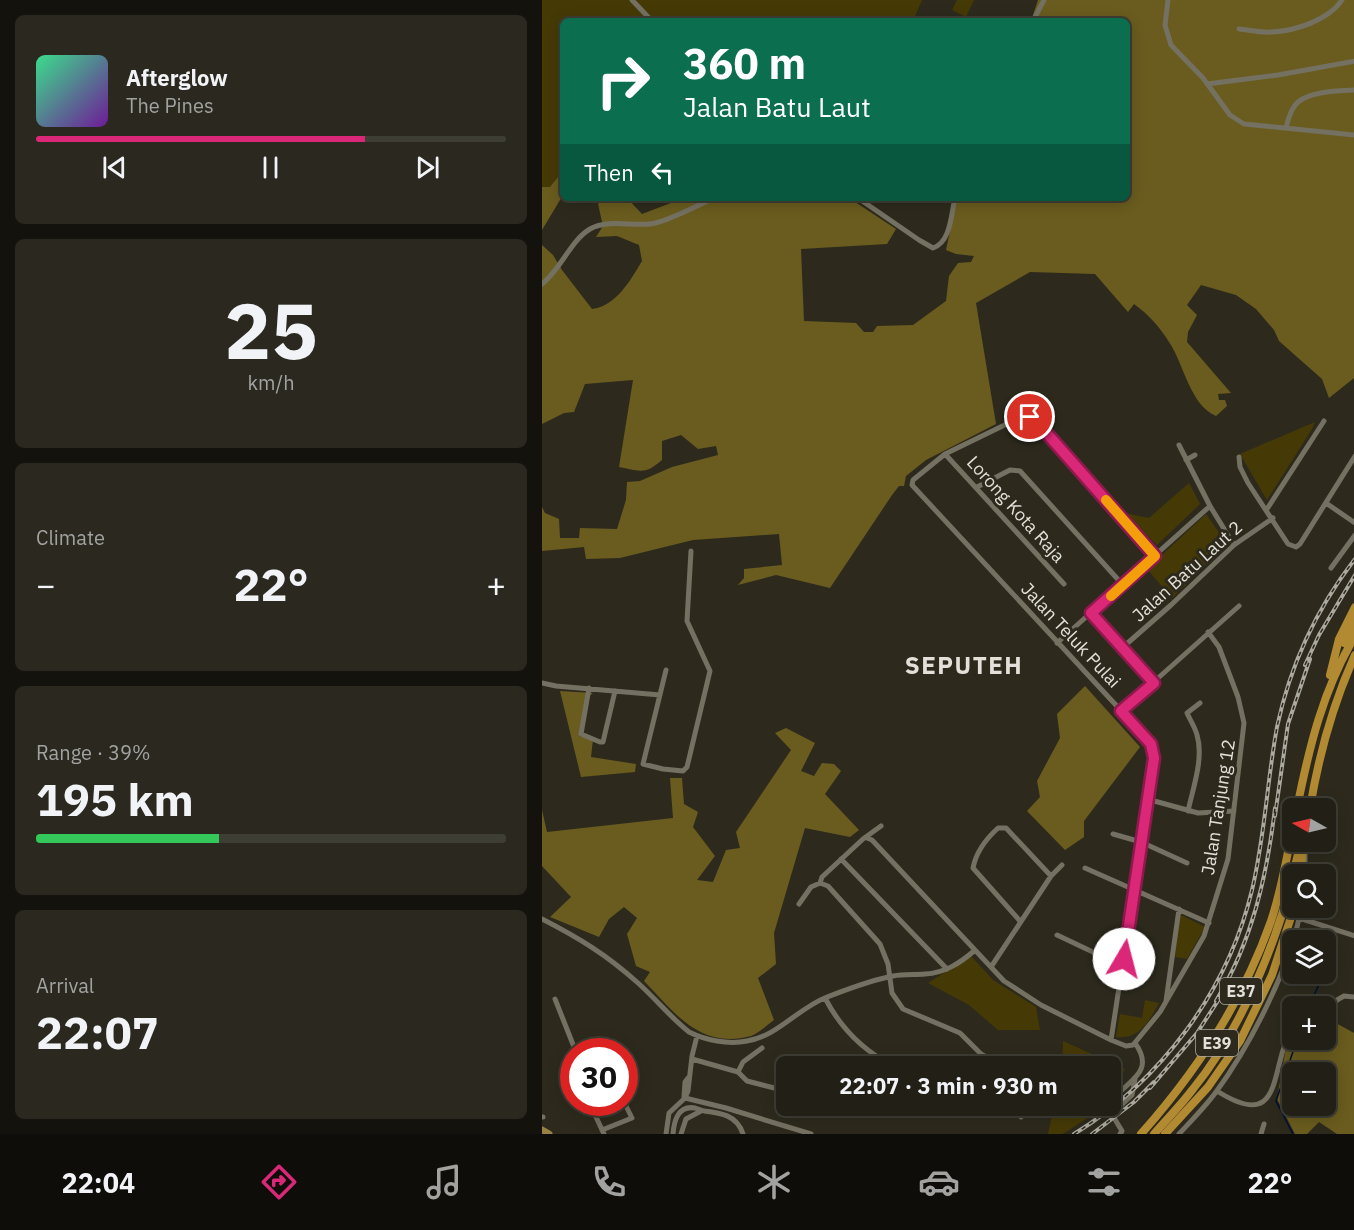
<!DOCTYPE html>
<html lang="en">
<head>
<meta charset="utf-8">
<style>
  body { margin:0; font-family:"IBM Plex Sans",sans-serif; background:#2a281f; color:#f1f3f6; height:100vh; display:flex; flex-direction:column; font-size:22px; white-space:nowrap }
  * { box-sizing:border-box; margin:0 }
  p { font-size:20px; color:#a2a3a1 }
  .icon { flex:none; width:33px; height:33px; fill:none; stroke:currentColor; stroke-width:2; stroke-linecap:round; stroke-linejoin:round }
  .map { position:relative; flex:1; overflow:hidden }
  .details { display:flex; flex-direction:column; gap:15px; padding:15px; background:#13120c; width:542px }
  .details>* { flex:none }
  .top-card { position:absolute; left:18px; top:18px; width:570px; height:183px; border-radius:9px; box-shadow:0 3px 15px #0003,0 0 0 2px #3f3e35; background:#0b6e4f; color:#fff; overflow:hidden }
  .needle { width:39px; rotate:278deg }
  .buttons { position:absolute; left:740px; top:798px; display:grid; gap:12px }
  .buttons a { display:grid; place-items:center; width:54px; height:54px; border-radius:9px; background:#222016; box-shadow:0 3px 15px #0003,0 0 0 2px #3f3e35; font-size:30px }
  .speed { position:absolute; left:18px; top:1038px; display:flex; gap:12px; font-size:30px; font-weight:700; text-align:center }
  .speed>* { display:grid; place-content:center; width:78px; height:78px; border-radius:50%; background:#222016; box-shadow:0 3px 15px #0003,0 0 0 2px #3f3e35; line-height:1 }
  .speed .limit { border:9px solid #d22; background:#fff; color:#111 }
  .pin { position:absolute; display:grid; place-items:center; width:51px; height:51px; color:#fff; margin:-26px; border:3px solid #fff; border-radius:50%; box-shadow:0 2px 6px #0007 }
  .me { position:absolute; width:66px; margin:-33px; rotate:8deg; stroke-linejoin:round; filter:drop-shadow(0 0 4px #0008) }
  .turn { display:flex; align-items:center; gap:21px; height:126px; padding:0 24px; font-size:27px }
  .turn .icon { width:78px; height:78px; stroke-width:2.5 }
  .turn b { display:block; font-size:42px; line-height:51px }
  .then { display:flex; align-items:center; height:57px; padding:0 24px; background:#0003; gap:12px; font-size:22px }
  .big { font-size:45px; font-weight:700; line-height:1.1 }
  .details .tile { flex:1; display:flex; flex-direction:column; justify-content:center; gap:9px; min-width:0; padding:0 21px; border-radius:9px; background:#2a281f }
  .details .dial { align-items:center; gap:0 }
  .dial b { font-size:78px; line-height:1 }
  .song { display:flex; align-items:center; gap:18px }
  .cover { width:72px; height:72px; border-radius:9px; background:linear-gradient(135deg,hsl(150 70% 55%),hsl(280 70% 35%)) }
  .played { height:6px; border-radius:3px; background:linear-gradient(90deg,#db2777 70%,#3f3e35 70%) }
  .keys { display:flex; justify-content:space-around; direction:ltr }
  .heat { display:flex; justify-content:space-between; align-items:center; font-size:33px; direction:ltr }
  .charge { height:9px; border-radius:4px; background:linear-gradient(90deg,#34c759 39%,#3f3e35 0) }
  .trip { position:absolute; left:234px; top:1056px; width:345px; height:60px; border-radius:9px; background:#222016; box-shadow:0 3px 15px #0003,0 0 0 2px #3f3e35; font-weight:700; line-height:60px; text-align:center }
  .dock { display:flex; height:96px; justify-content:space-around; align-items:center; background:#0e0d09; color:#a2a3a1 }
  .dock .icon { width:42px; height:42px }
  .dock .current { color:#db2777 }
  .dock b { font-size:27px; color:#f1f3f6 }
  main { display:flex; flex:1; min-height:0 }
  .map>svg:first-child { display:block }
  .green { fill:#453a06 }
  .forest { fill:#6a5c1e; fill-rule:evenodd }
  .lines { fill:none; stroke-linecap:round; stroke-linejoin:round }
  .stream { stroke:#000f36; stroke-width:1.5 }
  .minor { stroke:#747162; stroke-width:5 }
  .major { stroke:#998045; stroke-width:7 }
  .highway { stroke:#b28a32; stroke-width:8 }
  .rail-casing { stroke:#aba9a0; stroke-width:4 }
  .rail { stroke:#2d2a1d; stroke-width:1.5; stroke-dasharray:4.5; stroke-linecap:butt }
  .route-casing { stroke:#8e194d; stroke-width:15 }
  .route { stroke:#db2777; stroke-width:10 }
  .slow { stroke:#f59e0b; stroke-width:10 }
  .labels { text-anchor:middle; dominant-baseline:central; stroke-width:6; stroke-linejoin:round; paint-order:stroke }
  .shield { fill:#2d2a1d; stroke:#aca9a0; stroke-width:1.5 }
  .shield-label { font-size:16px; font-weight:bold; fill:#e2e0d8 }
  .street-label { font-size:18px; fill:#e2e0d8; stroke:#2d2a1d }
  .district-label { font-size:24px; font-weight:bold; letter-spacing:1.5px; fill:#e2e0d8; stroke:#2d2a1d }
</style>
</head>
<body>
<main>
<section class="details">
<div class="tile">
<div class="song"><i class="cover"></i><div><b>Afterglow</b><p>The Pines</p></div></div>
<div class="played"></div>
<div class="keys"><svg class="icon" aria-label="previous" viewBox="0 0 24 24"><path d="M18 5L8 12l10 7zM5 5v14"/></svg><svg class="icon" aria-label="pause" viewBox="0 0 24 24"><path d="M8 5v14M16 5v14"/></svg><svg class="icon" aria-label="next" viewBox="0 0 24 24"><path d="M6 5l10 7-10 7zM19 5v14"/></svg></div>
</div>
<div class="tile dial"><b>25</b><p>km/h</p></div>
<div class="tile"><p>Climate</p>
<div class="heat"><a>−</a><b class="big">22°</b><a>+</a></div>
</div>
<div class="tile"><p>Range · 39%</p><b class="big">195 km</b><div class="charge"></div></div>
<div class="tile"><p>Arrival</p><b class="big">22:07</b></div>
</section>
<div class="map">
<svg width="813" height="1134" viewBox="0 0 813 1134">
  <rect width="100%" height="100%" fill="#2d2a1d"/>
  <path class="green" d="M0,0H380L371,21H21V186L0,204Z
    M415,0H432L424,17L410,10Z
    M773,422L770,429L725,500L698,454Z
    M647,483L658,504L615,545L582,513L607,518Z
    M664,514L685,544L630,598L605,569Z
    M637,914L663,927L645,959L633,957Z
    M429,956L451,980L494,1007L498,1030H456L427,1005L386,983Z
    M603,1000L617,1003C606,1022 599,1039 574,1037L578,1014L600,1018Z
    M521,1041L583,1069L569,1100L568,1066H520Z
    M512,1106H564L524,1132L520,1134H506Z"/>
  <path class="forest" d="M496,0H812V378L787,398L780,379L737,341L732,330L714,309L694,295L659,285L645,305L655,315L646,332L645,342L689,393L676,394L677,400H683L685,406L674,416C648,405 642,364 627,342C618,327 606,314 592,304L586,312L553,274L488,272L434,303L454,424L384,460L364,476L362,486H357L350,495L288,588L234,575L196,585L202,578V569L240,565L237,534L151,540L78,558L44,559L42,547L0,551V507L3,513L17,519L18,538H37L38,528L75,529L84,500L85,482L98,481L130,467L176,455L174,446L156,449L139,435L120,441V460C103,475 98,471 77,467L91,380L43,384L32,412L22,413L0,424V245L11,255L20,270L50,309C74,306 88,281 100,261L97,245L75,236L54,237L61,226L56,204L61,198H85L100,214L142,198H307L354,229L345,244L259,249L262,321L314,323L322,332H331L335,326L371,325L404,301L407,276L416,263L429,262L432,256L414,254L404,250L415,198H585V21H489Z
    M21,171V195L0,230V187H8Z
    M543,686L598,747L542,821V837L523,850L485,811L498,797L495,781L518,738L515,714Z
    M18,691L51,693L44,699L37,736L51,739L49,757L94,764L93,772L39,777Z
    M244,728L273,743L259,771L272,776L280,763L292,764L299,771L283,794L317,830L308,837L263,828L232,933L234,964L216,978L232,1020C225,1025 217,1033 209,1036C158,1050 132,1012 102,981L108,972L94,966L85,934L95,918L82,907L67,919L57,937L8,917L29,897L0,866V810L5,832L131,818L128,778H140L142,804L156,812L151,827L173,856L155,880L171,882L184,850L198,848L194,832L249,750L233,733Z
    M783,1017L812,1033V1134H795L777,1122L765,1134H753L735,1099L743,1053L750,1037V1040H783ZM750,1072H783V1106H750Z"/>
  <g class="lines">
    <path class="stream" d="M767,1006L782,974
      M751,1134L734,1101L755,1040"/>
    <path class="minor" d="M90,0L110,21
      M626,0L623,25L629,45L661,78L688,115L702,124L813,135
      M491,21L502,0
      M697,29C707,30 719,33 730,32C753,31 787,20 800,0
      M665,84L736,75L813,61
      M744,128C746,119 749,108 756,102C770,91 796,91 813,90
      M316,198L377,240L391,248C409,242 409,214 413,198
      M0,284C20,268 28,241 48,229C66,219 88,226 108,224C123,223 156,205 172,198
      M488,417L497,408
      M637,445L668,506L692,545
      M403,454L522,584
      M697,457L698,467L706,483L746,544L754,547L758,544L813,456
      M644,460L653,455
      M435,487L468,470L478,471L581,585
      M784,503L813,523
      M725,509L782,421
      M789,568L813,535
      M549,613L612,683
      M515,643L668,506
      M580,648L629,605L692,545L731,518
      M124,670L101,764L121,769L141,771L145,767L168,671L145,621L149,551
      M0,683L14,686L118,695
      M47,688L39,734L58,742H61L73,691
      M579,711L697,606
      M605,799L656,813L692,811
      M646,811C651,788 662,758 655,735C653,727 648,720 645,713L658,703
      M571,834L599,842L645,863
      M325,838L330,840L462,981L499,1005L569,1040L584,1046L591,1045L618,1012L662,936L686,859L702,723L696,697L677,647L666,632
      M299,859L405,969
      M543,868L667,923
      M763,874V842
      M278,883L286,886L338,944L346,964L350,993L361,1009L418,1033L439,1054L446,1058L513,1062
      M257,904L269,887L278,883L280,877L321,839L339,826
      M757,918L813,936
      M0,919C37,938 65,955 96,983C114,999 128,1017 147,1032C163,1040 186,1045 205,1041C236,1036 256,1008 285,997C306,989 329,980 351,976C362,974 372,975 383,974C403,973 418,963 432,951
      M478,921L431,868C434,852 445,838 456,828H464L509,876
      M515,935L553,953L582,959
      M449,967L509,876L520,865
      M283,998C298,1027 322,1051 351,1066
      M13,999L34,1052
      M624,1001L637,909
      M789,1010L795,1000L802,996L813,997
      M569,1040L612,758L609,744L597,730L370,485L371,480L403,454L479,417H488L494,421L613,556
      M56,1041L60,1052
      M150,1059L196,1072L205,1081L244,1091
      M196,1072L201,1062L220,1048
      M675,1091C743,1134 727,1068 750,1027
      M142,1097L143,1082L146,1078
      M143,1098L184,1108L269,1134
      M47,1102L62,1134
      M300,1106L330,1113
      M571,1113L590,1095L593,1079
      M0,1117H1
      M479,1117L482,1106
      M60,1130L90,1118L82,1102
      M124,1134L127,1113L143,1098L146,1091L150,1056L155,1036
      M131,1134C132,1121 136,1105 153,1108C156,1109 159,1110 162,1111C179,1113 195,1115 201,1134
      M139,1134L144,1119L159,1111
      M578,1134L580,1131C576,1124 570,1117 570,1109C569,1084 619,1079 593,1043
      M637,1134C650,1120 663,1107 674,1092C708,1046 750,964 759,908
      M719,1134L722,1124"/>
    <path class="major" d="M0,1130L7,1134"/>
    <path class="highway" d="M802,643L813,622
      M788,675L797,639L813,607
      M755,808C767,748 781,689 813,636
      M768,808C777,754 790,706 813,655
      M751,874L759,842
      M759,874L760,854
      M599,1134C655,1071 701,1001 729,921C739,892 744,861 750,832
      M612,1134C625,1119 639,1105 651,1089C696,1034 733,948 750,879
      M623,1134L666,1087L698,1041L730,975L752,908"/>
    <defs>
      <path id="rail" d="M763,665L777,635L813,575
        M733,816L746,724L768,659
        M674,1001C710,942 725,876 733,808
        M608,1088L655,1033L679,996
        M532,1134C620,1080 686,990 710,890C723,836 725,781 735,727C748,666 775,608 813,559
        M550,1134L592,1102L612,1082"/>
    </defs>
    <use href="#rail" class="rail-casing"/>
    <use href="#rail" class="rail"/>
  </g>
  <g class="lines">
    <defs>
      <path id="route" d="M488,417L494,421L613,556L549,613L612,683L579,711L609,744L612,758L582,959"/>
    </defs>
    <use href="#route" class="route-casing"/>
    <use href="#route" class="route"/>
    <path class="slow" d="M564,500L613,556L569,596"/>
  </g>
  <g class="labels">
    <g class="shield">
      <rect x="678" y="978" width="42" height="26" rx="4.5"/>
      <rect x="654" y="1030" width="42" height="26" rx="4.5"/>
    </g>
    <g class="shield-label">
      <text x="699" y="991">E37</text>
      <text x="675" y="1043">E39</text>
    </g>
    <g class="street-label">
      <text transform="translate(474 509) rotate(48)">Lorong Kota Raja</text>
      <text transform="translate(645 571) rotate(-42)">Jalan Batu Laut 2</text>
      <text transform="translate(529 635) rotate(47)">Jalan Teluk Pulai</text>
      <text transform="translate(676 807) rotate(-81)">Jalan Tanjung 12</text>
    </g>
    <g class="district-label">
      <text x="422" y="665">SEPUTEH</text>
    </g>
  </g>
</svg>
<div class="buttons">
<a><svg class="needle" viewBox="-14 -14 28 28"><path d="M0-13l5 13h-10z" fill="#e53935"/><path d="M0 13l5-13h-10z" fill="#a2a3a1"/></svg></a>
<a><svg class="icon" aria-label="search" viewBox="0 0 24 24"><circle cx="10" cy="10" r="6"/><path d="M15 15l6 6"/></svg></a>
<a><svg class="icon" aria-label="layers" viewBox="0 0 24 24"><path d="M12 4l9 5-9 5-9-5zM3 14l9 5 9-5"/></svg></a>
<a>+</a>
<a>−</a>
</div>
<div class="speed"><div class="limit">30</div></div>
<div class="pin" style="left:488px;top:417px;background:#d93025"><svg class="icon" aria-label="arrive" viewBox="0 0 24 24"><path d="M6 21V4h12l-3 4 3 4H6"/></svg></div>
<svg class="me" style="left:582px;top:959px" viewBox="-20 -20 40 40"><circle r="19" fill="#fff"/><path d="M0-13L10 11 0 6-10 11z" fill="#db2777"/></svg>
<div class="trip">22:07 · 3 min · 930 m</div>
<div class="top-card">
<div class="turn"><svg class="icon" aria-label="right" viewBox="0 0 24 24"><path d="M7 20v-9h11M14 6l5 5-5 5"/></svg><div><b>360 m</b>Jalan Batu Laut</div></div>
<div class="then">Then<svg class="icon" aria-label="left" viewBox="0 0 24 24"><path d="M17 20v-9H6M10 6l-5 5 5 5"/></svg></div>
</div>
</div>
</main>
<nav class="dock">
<b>22:04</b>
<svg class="icon current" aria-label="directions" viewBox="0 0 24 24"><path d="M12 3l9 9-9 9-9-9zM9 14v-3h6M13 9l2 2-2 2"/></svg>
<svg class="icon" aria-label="music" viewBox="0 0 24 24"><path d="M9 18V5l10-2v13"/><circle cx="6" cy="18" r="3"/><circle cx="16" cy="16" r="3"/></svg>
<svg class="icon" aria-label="phone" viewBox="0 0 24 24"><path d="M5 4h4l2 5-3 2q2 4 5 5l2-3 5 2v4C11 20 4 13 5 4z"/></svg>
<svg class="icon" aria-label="climate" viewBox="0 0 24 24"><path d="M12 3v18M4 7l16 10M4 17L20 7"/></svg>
<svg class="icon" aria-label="car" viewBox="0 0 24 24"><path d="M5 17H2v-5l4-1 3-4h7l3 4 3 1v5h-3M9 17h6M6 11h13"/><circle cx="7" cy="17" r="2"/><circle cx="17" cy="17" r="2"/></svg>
<svg class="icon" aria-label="filters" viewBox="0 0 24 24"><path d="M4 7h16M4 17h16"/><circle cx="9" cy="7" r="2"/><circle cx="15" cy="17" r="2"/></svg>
<b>22°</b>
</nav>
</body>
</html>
